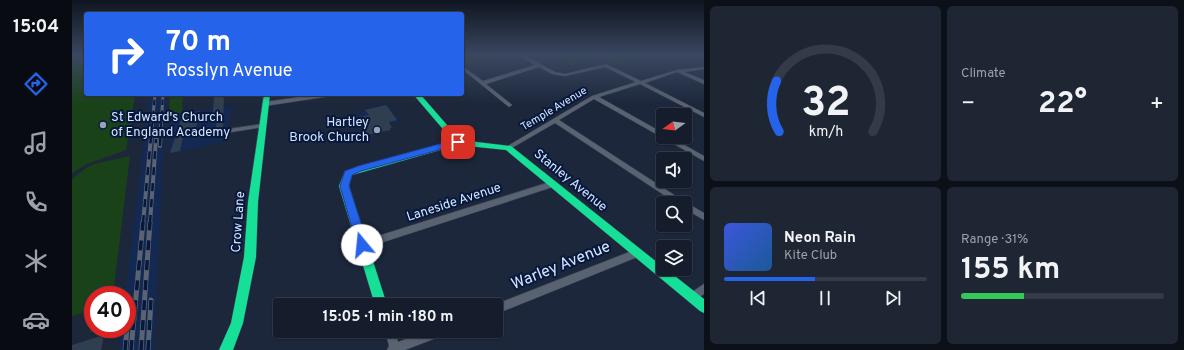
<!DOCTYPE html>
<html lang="en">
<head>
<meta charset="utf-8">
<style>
  body { margin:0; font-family:Overpass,sans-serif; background:#1e2634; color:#f1f3f6; height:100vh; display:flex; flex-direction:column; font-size:15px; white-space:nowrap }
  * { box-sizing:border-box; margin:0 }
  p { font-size:13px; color:#9da2a9 }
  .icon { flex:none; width:22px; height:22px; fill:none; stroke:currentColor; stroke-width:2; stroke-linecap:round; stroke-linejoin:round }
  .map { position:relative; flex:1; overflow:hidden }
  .panel { display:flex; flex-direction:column; gap:6px; padding:6px; background:#0c1018; width:480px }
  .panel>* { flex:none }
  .hud { position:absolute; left:12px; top:12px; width:380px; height:84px; border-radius:4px; box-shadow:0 1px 3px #0004,0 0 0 1px #343b48; background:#2563eb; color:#fff; overflow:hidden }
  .needle { width:26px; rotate:255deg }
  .controls { position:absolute; left:584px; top:108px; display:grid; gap:8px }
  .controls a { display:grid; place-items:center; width:36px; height:36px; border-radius:4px; background:#151d2c; box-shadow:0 1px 3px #0004,0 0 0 1px #343b48; font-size:20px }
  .speed { position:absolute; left:12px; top:286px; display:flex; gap:8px; font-size:20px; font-weight:700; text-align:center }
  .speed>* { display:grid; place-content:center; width:52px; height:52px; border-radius:50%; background:#151d2c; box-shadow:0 1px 3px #0004,0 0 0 1px #343b48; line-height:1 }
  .speed .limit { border:6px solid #d22; background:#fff; color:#111 }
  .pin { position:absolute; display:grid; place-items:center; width:34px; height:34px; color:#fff; margin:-17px; border-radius:8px; box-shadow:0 2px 6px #0006 }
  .me { position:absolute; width:44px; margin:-22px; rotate:343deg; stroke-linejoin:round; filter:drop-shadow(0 0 3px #0008) }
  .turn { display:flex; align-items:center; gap:14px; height:84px; padding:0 16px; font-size:18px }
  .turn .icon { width:52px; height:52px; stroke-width:2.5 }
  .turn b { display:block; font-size:28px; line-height:34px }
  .big { font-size:30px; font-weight:700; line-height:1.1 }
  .panel .card { flex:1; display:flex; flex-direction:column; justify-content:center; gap:6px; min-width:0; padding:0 14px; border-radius:6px; background:#1e2634 }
  .panel .dial { align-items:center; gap:0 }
  .dial svg { height:104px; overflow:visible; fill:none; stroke:#343b48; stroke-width:7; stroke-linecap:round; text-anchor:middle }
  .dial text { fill:#f1f3f6; stroke:none }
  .song { display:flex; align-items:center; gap:12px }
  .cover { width:48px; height:48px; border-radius:6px; background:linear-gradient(135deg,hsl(230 70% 55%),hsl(210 70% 35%)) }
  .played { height:4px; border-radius:2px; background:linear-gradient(90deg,#2563eb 45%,#343b48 45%) }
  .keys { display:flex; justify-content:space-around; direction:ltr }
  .heat { display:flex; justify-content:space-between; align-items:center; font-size:22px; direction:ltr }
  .charge { height:6px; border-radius:3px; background:linear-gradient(90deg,#34c759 31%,#343b48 0) }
  .panel .tiles { flex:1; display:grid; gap:6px; grid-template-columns:repeat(2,1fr) }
  .trip { position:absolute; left:201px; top:298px; width:230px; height:40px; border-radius:4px; background:#151d2c; box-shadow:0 1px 3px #0004,0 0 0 1px #343b48; font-weight:700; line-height:40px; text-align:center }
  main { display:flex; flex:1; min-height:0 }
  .tabs { display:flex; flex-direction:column; width:72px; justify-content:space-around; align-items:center; background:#080c12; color:#9da2a9 }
  .tabs .icon { width:28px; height:28px }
  .tabs .on { color:#2563eb }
  .tabs b { font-size:18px; color:#f1f3f6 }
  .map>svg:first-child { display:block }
  .built { fill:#132951 }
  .green { fill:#194218 }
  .building { fill:#303f4f }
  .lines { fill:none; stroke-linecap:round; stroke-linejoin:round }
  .street-casing { stroke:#3c4355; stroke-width:1 }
  .fast-casing { stroke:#3c4355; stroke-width:1 }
  .street { fill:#596271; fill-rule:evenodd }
  .fast { fill:#16e098; fill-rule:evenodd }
  .rail-far2-casing { stroke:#5b6372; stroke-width:3 }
  .rail-far1-casing { stroke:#5b6372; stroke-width:4 }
  .rail-casing { stroke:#5b6372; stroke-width:5 }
  .rail-far2 { stroke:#06193d; stroke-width:2; stroke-dasharray:5.5; stroke-linecap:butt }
  .rail-far1 { stroke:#06193d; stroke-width:2.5; stroke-dasharray:8; stroke-linecap:butt }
  .rail { stroke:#06193d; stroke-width:3.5; stroke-dasharray:10; stroke-linecap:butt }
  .route { fill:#2563eb; stroke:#184099 }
  .poi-dot { fill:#96a2ba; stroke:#06193d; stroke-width:1.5 }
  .labels { text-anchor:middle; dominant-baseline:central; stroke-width:4; stroke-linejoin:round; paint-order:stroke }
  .far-street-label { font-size:11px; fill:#d7e5fe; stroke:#06193d }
  .poi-label { font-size:13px; fill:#d7e5fe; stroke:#06193d; text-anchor:start }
  .street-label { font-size:13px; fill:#d7e5fe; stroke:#06193d }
  .near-street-label { font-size:16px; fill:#d7e5fe; stroke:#06193d }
</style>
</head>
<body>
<main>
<nav class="tabs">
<b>15:04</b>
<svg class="icon on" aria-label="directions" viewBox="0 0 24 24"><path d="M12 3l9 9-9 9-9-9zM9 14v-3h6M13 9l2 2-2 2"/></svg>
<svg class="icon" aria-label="music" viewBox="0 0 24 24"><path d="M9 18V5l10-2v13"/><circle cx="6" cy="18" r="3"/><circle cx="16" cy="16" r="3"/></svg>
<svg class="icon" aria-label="phone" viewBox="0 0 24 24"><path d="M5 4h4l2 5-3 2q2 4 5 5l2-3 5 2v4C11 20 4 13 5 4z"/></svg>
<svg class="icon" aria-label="climate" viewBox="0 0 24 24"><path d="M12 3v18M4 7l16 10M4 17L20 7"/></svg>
<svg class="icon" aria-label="car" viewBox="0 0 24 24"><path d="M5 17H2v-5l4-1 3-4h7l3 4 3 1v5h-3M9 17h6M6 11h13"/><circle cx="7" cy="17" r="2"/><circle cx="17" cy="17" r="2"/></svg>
</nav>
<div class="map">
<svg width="632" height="350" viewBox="0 0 632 350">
  <rect width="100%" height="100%" fill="#1c273b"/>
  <path class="built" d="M77,94H94L82,350H47L49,329H55V295H53Z
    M315,104L328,122L280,130L277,123L283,116L297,108Z
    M161,106L152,142L97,154V115Z"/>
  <path class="green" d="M0,55H14V94H63L54,150L15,164L0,173Z
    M390,55H432L390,65Z
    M481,55H591L544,65L526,57L499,65Z
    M98,94H111L110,113L97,115Z
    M58,156L41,295H21V329H27L17,333L20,310L0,316V179L14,168L22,164Z"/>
  <path class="building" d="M142,94H152L151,128L144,129L145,113H141Z
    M314,105L325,120L317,122L320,128H318L319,130L295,135L291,127L285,128L280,119L297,115L293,110Z
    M128,111L124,127L116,128V131L112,132L108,151L98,153L111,114Z
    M32,335L29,350H0V345Z"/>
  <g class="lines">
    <defs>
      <path id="street" d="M447,55H452L483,72L493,74L534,64L569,81L605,70L632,67V69L612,72L632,80V84L605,72L573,83L632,113V117L568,84L527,97L591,133V137H598L632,156V161L522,99L487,120L613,202L632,213V220L613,209V203H604L483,123L438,149H434L433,148L434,147L520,96L564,82L533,67L493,76L480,74L467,67L414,84L439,104L440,105L437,107L390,69V66L411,81L463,65Z
        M248,94H262L259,96L193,106L190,104L193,102Z
        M190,124L193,126L192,127L122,138L119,136L122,134Z
        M481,181L484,182L485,184L484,186L290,249L287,248L286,245L287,242L290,241Z
        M565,249L568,250L569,253L568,256L424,314V305H422Z
        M632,284V294L620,302L617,300L615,297L617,294Z
        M313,331H323L326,342L355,331H373L372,335L333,350H315L317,346Z"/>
      <path id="fast" d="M192,94H198L186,202L184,257L171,323L161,350H147L159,323L172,257L176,202Z
        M341,94H348L388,140L439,146L591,267V269H594L632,299V313L628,311L434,150L386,145L280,175L277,186L315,305H303L267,186L273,171L381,141Z"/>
    </defs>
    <use href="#street" class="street-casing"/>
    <use href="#fast" class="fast-casing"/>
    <use href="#street" class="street"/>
    <use href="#fast" class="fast"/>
    <defs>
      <path id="rail-far2" d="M80,127L83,94
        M89,127L91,94"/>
      <path id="rail-far1" d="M88,146L89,126
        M71,223L80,126
        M78,223L84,139"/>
      <path id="rail" d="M55,329L58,301
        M53,350L55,329
        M59,350L71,222
        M69,350L78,222
        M76,350L79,300"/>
    </defs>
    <use href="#rail-far2" class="rail-far2-casing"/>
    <use href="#rail-far1" class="rail-far1-casing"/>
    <use href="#rail" class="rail-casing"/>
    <use href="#rail-far2" class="rail-far2"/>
    <use href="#rail-far1" class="rail-far1"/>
    <use href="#rail" class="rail"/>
  </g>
  <linearGradient id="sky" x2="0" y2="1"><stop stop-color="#0f1520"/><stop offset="0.53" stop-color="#3a4760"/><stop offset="1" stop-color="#3a4760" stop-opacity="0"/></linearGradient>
  <rect width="632" height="104" fill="url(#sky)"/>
  <path class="route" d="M386,139L390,142L389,144L289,171L280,175L277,186L296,245L294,248L290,250L286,248L268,186L273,171L286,166Z"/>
  <g class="poi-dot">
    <circle cx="31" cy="125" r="4"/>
    <circle cx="305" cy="130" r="4"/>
  </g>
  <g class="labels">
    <g class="far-street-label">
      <text transform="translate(482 109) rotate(-31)">Temple Avenue</text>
    </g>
    <g class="poi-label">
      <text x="39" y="118">St Edward's Church<tspan x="39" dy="15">of England Academy</tspan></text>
      <text x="297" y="123" text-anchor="end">Hartley<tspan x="297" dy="15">Brook Church</tspan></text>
    </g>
    <g class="street-label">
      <text transform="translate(498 181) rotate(39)">Stanley Avenue</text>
      <text transform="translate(382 203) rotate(-18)">Laneside Avenue</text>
      <text transform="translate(167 222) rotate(-86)">Crow Lane</text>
    </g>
    <g class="near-street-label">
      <text transform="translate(489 266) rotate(-22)">Warley Avenue</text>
    </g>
  </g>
</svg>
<div class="controls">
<a><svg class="needle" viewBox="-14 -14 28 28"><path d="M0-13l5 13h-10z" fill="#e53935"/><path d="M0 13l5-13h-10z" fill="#9da2a9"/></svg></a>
<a><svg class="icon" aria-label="sound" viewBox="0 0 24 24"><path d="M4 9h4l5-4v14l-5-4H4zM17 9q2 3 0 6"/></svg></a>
<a><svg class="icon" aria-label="search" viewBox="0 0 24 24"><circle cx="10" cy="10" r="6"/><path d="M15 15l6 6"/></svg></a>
<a><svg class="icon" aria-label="layers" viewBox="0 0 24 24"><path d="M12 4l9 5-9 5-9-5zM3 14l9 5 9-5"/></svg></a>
</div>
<div class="speed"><div class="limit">40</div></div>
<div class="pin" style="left:386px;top:142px;background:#d93025"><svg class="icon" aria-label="arrive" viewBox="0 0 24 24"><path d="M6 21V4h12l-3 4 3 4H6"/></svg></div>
<svg class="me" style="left:290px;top:245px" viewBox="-20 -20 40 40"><circle r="19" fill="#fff"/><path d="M0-13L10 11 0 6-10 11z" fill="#2563eb"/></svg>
<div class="trip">15:05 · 1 min · 180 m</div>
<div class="hud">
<div class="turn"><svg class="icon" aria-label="right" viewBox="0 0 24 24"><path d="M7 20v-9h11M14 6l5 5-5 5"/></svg><div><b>70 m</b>Rosslyn Avenue</div></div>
</div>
</div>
<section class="panel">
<div class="tiles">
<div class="card dial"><svg viewBox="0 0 100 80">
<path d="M14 69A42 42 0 1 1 86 69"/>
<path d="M14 69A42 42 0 0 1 12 30" stroke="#2563eb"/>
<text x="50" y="56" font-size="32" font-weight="700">32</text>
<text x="50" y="72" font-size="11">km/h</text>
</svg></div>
<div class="card"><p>Climate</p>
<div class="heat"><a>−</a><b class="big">22°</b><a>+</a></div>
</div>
<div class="card">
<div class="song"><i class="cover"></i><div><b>Neon Rain</b><p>Kite Club</p></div></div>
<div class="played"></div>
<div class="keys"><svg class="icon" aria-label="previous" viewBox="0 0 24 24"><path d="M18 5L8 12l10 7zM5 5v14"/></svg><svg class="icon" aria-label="pause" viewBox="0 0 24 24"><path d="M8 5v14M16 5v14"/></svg><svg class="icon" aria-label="next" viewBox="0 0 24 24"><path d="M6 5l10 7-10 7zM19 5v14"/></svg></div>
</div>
<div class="card"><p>Range · 31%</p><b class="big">155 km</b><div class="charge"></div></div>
</div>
</section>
</main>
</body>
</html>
